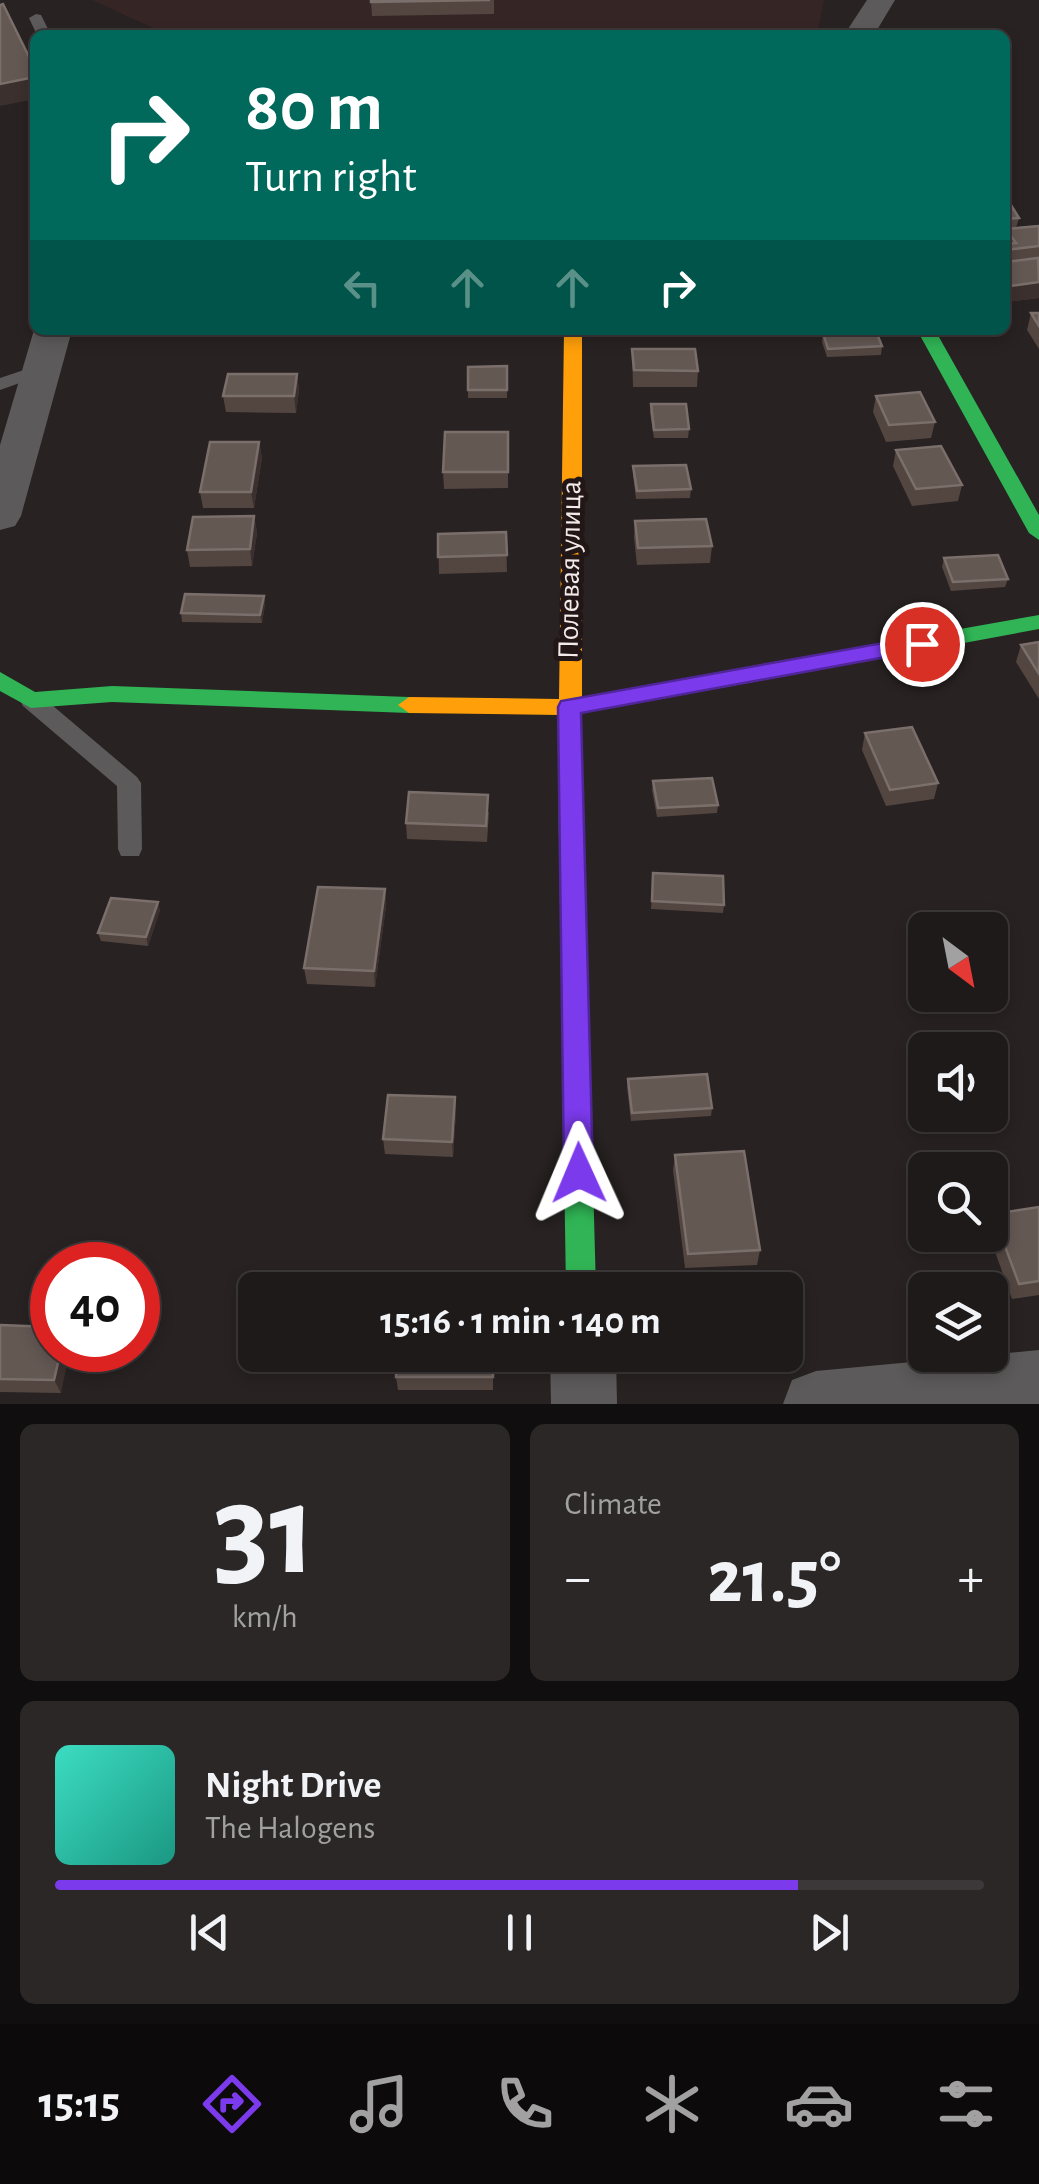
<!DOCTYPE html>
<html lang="en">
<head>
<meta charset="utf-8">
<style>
  body { margin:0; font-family:"Alegreya Sans",sans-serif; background:#2b2727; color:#f1f3f6; height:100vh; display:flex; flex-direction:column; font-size:38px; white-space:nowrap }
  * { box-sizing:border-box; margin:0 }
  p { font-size:32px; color:#a1a1a2 }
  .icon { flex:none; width:55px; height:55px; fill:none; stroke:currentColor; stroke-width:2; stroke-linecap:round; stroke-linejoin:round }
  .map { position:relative; height:1404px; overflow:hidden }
  .panel { display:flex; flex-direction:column; gap:20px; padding:20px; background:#100e0e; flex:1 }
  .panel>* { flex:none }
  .top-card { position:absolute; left:30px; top:30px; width:980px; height:305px; border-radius:15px; box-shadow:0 5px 15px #0003,0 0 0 2px #3c3839; background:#00695c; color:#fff; overflow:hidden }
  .needle { width:65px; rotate:148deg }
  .tools { position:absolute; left:908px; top:912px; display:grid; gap:20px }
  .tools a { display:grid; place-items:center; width:100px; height:100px; border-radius:15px; background:#1e1a1a; box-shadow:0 5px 15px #0003,0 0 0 2px #3c3839; font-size:50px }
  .speed { position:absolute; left:30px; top:1242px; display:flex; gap:20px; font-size:50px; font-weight:700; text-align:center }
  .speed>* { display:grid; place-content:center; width:130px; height:130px; border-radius:50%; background:#1e1a1a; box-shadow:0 5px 15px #0003,0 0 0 2px #3c3839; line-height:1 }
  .speed .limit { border:15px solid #d22; background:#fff; color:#111 }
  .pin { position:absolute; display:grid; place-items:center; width:85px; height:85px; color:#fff; margin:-42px; border:5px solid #fff; border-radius:50%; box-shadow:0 2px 10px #0007 }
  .me { position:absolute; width:110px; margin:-55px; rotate:359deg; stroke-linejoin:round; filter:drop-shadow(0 0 8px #0008) }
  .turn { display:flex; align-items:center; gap:35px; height:210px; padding:0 50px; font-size:45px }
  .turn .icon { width:130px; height:130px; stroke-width:2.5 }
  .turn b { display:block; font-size:70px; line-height:85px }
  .lanes { display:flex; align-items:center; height:95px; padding:0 50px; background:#0003; justify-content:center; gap:50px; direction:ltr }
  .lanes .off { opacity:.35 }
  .big { font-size:75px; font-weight:700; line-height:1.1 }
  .panel .widget { flex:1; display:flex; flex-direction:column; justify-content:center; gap:15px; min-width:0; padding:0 35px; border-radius:15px; background:#2b2727 }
  .panel .dial { align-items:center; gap:0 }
  .dial b { font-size:130px; line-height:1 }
  .song { display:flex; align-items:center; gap:30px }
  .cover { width:120px; height:120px; border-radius:15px; background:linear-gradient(135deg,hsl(170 70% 55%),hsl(170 70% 35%)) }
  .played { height:10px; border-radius:5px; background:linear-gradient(90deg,#7c3aed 80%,#3c3839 80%) }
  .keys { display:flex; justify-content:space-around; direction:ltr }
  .heat { display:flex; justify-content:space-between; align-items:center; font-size:55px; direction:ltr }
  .panel .tiles { flex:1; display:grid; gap:20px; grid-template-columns:1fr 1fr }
  .widget:last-child { grid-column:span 2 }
  .trip { position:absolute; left:238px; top:1272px; width:565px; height:100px; border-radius:15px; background:#1e1a1a; box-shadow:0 5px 15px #0003,0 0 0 2px #3c3839; font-weight:700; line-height:100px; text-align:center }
  .tab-bar { display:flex; height:160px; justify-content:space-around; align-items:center; background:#0c0a0a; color:#a1a1a2 }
  .tab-bar .icon { width:70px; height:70px }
  .tab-bar .current { color:#7c3aed }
  .tab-bar b { font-size:45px; color:#f1f3f6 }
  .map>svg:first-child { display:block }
  .built { fill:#362525 }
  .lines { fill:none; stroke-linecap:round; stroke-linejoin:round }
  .lane { fill:#5d5a5b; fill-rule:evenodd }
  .street { fill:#5d5a5b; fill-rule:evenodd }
  .fast { fill:#30b455; fill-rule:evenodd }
  .slow { fill:#ff9f0a; fill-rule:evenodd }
  .wall { fill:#534641 }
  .shaded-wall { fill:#3b302d }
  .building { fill:#645853; stroke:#7b6f6b; stroke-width:2.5 }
  .route { fill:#7c3aed; stroke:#51269a; stroke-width:2.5 }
  .labels { text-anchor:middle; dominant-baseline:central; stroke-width:10; stroke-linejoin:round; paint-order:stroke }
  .street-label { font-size:30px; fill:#f3eaea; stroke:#221616 }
</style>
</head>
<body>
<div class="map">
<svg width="1039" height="1404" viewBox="0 0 1039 1404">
  <rect width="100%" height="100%" fill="#282222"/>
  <path class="built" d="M92,0H824L817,35H168Z"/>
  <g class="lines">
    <path class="lane" d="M36,14L41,15L51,35H37L29,18Z
      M42,364L48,365V373L0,390V378Z
      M31,692L39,694L137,777L141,783L142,849L139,856H121L118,849L117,786L23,706L20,700Z"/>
    <path class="street" d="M867,0H895L874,35H844Z
      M34,330H72L21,516L15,526L0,530V445Z
      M1039,1350V1404H783L792,1380L816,1371Z
      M550,1355H616L617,1404H551Z"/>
    <path class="fast" d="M917,330H935L1039,515V540L1029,533Z
      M1039,615V629L791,675L780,667L791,659Z
      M0,672L35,692L112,686L409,697L420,705L409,713L112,702L31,708L0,691Z
      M570,768L578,771L582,777L596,1290H566L558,777L562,771Z"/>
    <path class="slow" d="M564,330H582V697L791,659L802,667L791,675L582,713V777L578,783H562L558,777L559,715L409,713L398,705L409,697L559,699Z"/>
  </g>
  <path class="wall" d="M371,0H494V14L372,16Z
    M1005,197L1019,218L1016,228L1039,226V298L1006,302L1005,300Z
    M1031,313H1039V349L1027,330Z
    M627,330H670V332Z
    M823,333L882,346L881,355L827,357L822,342Z
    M632,349L698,371L697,387H633Z
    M507,366V398H468V367Z
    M297,374L299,390L296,413L226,412L223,396Z
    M876,396L935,422L931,438L886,442L873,412Z
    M651,404L689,429L688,438H654L650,413Z
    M508,432V488L444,489L443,472Z
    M259,442L262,458L254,508H203L200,492Z
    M896,450L962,485L958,501L912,506L893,466Z
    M633,466L691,489L690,498L636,499L633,475Z
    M254,516L257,533L252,566L190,567L187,550Z
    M635,521L712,546L710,563L637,565L634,538Z
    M506,532L507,572L439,574L438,534Z
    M944,558L1008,579L1005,587L951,591L942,567Z
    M264,596L265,604L262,623L182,622L181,613Z
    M1039,642V699L1016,662L1021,645Z
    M865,733L938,783L934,799L886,806L862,750Z
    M653,781L718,805L717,813L657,817L652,790Z
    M489,812L487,842L407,839L406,823Z
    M653,873L724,905L723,913L651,909Z
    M385,889L386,906L375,987L307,984L304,968Z
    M160,910L148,946L101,941L98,933Z
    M628,1079L712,1108L711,1116L631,1121L627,1087Z
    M455,1097L456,1112L453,1157L385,1154L383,1139Z
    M675,1155L760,1250L757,1265L685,1268L673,1170Z
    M1039,1207V1295L1012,1299L989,1235L990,1221L993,1214Z
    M0,1325L52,1327L61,1393L0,1392Z
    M493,1355V1390H398L396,1377Z"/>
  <path class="shaded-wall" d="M35,77V99L0,106V84Z
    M1039,282V298L1006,302L1010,286Z
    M297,374L299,390L296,413L294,396Z
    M259,442L262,458L254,508L251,492Z
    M254,516L257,533L252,566L250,549Z
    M264,596L265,604L262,623L260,615Z
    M385,889L386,906L375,987L374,971Z
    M158,902L160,910L148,946L146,937Z
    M455,1097L456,1112L453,1157L452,1142Z
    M61,1350H70L61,1393L54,1380Z"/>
  <path class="building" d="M371,0H490L371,2Z
    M3,4L35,69V77L0,84V5Z
    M1006,197L1019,218L1005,219Z
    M1039,226V246L1005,250V244L1016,243L1006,229Z
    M1038,258L1039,282L1010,286L1005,279V262Z
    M1031,313H1039V326Z
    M876,331L882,346L828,349L823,333Z
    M632,349H695L698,371L634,370Z
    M507,366V390H468V367Z
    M228,374H297L294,396H223Z
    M920,392L935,422L889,425L876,396Z
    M651,404H686L689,429L654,430Z
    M445,432H508V472H443Z
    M210,442H259L251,492H200Z
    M941,446L962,485L916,489L896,450Z
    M686,465L691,489L637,491L633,466Z
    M254,516L250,549L187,550L193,517Z
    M706,519L712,546L638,548L635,521Z
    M506,532L507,555L438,557V534Z
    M998,555L1008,579L953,582L944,558Z
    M185,594L264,596L260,615L181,613Z
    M1039,642V674L1021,645Z
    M912,727L938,783L890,790L865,733Z
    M712,778L718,805L658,808L653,781Z
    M409,792L488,795L486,826L406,823Z
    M653,873L723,876L724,905L652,901Z
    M318,887L385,889L374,971L304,968Z
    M111,898L158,902L146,937L98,933Z
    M707,1074L712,1108L632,1113L628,1079Z
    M388,1095L455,1097L452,1142L383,1139Z
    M744,1151L760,1250L688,1254L675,1155Z
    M1039,1207V1281L1019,1284L993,1214Z
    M0,1325L52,1327V1350H61L54,1380L0,1379Z
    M397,1355H493V1377H396Z"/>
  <path class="route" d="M922,636L932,644L929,649L581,713L593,1173L589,1183L579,1186L569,1183L564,1173L558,707L561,701Z"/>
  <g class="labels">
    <g class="street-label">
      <text transform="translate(570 570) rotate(-89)">Полевая улица</text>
    </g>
  </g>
</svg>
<div class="tools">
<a><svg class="needle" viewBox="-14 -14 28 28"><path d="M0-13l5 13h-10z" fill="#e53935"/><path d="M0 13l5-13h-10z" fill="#a1a1a2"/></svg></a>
<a><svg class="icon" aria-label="sound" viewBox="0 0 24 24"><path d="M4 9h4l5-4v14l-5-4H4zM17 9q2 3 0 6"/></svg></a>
<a><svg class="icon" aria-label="search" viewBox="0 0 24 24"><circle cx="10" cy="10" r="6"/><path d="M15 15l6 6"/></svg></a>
<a><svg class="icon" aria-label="layers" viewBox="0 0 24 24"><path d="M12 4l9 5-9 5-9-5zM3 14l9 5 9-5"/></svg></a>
</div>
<div class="speed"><div class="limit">40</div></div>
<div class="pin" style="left:922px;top:644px;background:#d93025"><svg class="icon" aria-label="arrive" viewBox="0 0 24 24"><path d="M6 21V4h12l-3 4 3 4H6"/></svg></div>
<svg class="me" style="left:579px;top:1173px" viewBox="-20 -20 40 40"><path d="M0-17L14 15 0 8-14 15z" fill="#7c3aed" stroke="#fff" stroke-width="4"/></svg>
<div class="trip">15:16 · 1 min · 140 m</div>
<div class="top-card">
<div class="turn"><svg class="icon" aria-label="right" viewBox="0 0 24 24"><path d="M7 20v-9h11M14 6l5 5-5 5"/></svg><div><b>80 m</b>Turn right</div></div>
<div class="lanes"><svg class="icon off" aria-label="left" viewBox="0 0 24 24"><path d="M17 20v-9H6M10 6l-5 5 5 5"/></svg><svg class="icon off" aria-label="ahead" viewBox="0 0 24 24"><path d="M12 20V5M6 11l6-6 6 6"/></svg><svg class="icon off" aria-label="ahead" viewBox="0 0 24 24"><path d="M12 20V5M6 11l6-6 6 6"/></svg><svg class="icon" aria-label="right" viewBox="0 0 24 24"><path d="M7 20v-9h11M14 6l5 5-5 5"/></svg></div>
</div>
</div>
<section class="panel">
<div class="tiles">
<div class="widget dial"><b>31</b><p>km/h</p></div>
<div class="widget"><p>Climate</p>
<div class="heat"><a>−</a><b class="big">21.5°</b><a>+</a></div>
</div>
<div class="widget">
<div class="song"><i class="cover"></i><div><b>Night Drive</b><p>The Halogens</p></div></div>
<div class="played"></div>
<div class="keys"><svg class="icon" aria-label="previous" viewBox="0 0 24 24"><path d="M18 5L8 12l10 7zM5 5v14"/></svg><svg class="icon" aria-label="pause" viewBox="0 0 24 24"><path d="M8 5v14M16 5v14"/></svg><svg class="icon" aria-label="next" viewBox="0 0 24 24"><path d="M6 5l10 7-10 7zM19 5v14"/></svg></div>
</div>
</div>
</section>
<nav class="tab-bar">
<b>15:15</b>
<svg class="icon current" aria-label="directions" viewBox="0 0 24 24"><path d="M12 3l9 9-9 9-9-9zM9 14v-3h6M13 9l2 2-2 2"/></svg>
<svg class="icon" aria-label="music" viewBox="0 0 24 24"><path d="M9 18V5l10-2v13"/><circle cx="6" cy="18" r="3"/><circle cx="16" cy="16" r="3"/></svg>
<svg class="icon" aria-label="phone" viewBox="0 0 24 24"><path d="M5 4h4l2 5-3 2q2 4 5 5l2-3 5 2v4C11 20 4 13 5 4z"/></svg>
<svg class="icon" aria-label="climate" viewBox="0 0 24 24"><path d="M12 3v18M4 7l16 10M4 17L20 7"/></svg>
<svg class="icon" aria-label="car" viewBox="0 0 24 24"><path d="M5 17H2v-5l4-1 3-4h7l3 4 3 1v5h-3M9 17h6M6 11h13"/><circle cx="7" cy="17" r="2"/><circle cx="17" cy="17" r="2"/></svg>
<svg class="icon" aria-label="filters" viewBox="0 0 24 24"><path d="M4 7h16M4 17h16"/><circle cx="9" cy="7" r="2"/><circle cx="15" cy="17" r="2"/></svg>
</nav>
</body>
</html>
